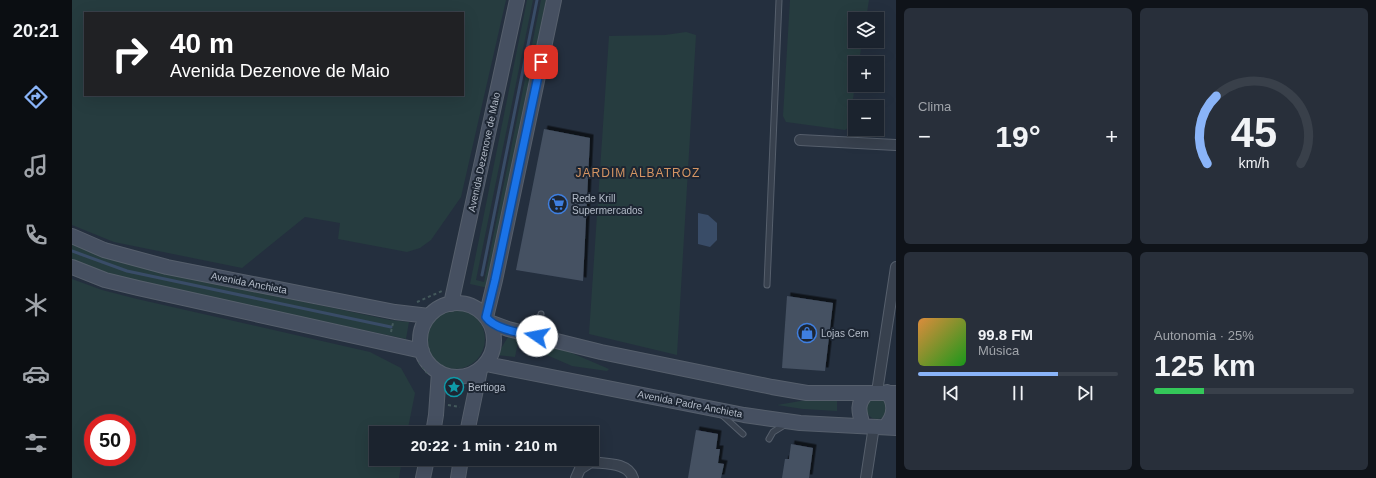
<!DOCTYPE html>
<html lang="pt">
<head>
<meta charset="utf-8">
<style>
  body { margin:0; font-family:Helvetica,sans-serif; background:#282f3a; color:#f1f3f6; height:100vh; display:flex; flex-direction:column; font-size:15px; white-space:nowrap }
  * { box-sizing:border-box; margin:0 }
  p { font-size:13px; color:#a0a4aa }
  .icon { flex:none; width:22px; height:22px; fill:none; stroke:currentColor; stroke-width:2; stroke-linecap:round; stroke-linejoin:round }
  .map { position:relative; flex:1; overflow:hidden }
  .details { display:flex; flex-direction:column; gap:8px; padding:8px; background:#0f1319; width:480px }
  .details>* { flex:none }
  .hud { position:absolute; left:12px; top:12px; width:380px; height:84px; border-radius:0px; box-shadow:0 4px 16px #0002,0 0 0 1px #39404a; background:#202124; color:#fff; overflow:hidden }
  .tools { position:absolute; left:776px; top:12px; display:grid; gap:8px }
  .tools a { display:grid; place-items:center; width:36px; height:36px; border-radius:0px; background:#1b232e; box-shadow:0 4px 16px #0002,0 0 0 1px #39404a; font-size:20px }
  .speed { position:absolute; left:12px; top:414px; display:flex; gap:8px; font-size:20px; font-weight:700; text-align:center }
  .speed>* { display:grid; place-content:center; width:52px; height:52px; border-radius:50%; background:#1b232e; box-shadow:0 4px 16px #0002,0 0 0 1px #39404a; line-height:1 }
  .speed .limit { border:6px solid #d22; background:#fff; color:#111 }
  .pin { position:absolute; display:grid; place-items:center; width:34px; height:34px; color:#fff; margin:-17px; border-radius:8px; box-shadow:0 2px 6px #0006 }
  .me { position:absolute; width:44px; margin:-22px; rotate:282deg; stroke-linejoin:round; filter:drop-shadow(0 0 3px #0008) }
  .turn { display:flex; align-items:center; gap:14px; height:84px; padding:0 20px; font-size:18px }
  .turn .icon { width:52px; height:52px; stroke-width:2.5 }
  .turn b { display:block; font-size:28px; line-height:34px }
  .big { font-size:30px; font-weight:800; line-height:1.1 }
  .details .widget { flex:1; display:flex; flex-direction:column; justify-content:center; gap:6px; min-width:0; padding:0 14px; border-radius:6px; background:#282f3a }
  .details .dial { align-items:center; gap:0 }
  .dial svg { height:104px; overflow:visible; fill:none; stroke:#39404a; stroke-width:7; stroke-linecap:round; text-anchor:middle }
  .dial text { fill:#f1f3f6; stroke:none }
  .song { display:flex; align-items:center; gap:12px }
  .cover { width:48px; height:48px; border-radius:6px; background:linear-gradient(135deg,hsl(30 70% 55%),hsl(120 70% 35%)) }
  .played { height:4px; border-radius:2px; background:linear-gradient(90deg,#8ab4f8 70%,#39404a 70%) }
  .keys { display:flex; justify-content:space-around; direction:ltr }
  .heat { display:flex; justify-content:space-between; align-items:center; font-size:22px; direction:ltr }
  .charge { height:6px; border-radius:3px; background:linear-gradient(90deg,#34c759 25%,#39404a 0) }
  .details .tiles { flex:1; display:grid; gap:8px; grid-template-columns:repeat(2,1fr) }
  .trip { position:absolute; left:297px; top:426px; width:230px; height:40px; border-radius:0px; background:#1b232e; box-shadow:0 4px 16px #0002,0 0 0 1px #39404a; font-weight:800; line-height:40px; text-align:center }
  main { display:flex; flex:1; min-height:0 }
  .tabs { display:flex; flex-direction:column; width:72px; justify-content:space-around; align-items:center; background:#0b0e12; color:#a0a4aa }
  .tabs .icon { width:28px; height:28px }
  .tabs .current { color:#8ab4f8 }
  .tabs b { font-size:18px; color:#f1f3f6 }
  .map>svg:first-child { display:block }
  .green { fill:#263c3f; fill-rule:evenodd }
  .water { fill:#394c67 }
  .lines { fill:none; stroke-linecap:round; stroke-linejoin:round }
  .stream { stroke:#394c67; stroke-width:3 }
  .building { fill:#455162; filter:url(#shadow) }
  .lane-casing { stroke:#565f6c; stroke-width:7 }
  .street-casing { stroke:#565f6c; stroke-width:12 }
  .secondary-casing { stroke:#565f6c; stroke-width:16 }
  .path { stroke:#44595c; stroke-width:2; stroke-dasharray:3 3; stroke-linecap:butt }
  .lane { stroke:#38414e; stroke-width:5 }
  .street { stroke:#38414e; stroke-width:10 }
  .secondary { stroke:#465061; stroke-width:14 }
  .route-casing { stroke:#114b97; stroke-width:10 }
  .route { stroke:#1a73e8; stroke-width:7 }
  .labels { text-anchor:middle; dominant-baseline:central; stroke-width:4; stroke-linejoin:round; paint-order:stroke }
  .street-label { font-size:10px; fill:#b4bcc9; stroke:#1d2633 }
  .poi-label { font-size:10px; fill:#b4bcc9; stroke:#1d2633; text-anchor:start }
  .quarter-label { font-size:12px; letter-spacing:1px; fill:#d59563; stroke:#1d2633 }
</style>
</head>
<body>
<main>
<nav class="tabs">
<b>20:21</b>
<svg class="icon current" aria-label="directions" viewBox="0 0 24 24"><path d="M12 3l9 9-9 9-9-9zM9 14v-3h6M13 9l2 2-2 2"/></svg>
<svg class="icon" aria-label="music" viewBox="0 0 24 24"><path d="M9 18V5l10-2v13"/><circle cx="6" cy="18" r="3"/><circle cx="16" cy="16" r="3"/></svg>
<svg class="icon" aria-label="phone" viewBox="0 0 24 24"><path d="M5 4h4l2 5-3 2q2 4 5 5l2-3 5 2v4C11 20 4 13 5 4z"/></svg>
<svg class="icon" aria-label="climate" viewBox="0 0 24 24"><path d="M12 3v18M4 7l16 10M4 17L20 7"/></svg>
<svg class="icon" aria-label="car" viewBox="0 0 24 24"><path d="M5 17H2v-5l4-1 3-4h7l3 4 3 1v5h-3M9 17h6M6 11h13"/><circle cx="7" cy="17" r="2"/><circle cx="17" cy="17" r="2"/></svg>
<svg class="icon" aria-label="filters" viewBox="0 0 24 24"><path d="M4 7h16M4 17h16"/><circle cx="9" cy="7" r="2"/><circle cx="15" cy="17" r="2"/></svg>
</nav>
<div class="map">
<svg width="824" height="478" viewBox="0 0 824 478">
  <defs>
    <filter id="shadow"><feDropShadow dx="3.5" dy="-3.5" stdDeviation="0" flood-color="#0009"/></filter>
  </defs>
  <rect width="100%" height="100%" fill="#242f3e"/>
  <path class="green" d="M0,0H434L389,197L359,240L348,248L335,252L266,239L268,223L233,217L170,268L42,242L0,225ZM13,13H391V95H13Z
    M455,0H461L404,280L412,282L469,0H474L416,288L398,284Z
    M718,0H797L794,19H783V41H790L787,63H783V85L777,127L773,130L714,122L711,116Z
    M614,32L624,35L605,355L517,334L537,36L593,35Z
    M0,243L63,266L318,320L337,322L334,339L64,282L35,274L0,260Z
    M0,279L30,290L65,299L298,352L329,368L343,393L335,433H304V459H330L327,478H0ZM21,423H55V457H21Z
    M353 339a30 30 0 1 1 60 0a30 30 0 1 1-60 0Z
    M436,337L447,338L443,357L425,355Z
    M465,341L488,348L537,369L535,371L500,366L461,349Z
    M794 408a11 11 0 1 1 22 0a11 11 0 1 1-22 0Z
    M746,398L765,399V411L731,409L705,405Z"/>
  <path class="water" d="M626,213L636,215L645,223V240L638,247L626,244Z"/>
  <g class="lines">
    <path class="stream" d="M0,251L55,271L319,327
      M410,275L465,0"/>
  </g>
  <path class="building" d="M472,129L518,138L511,281L444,270Z
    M715,296L761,303L753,371L710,368Z
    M624,430L646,434L644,449H648L646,463L652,464L649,478H616Z
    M719,444L741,448L737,478H710L713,459H717Z"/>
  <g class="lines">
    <defs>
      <path id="lane" d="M695,285L707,0
        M466,335L469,314
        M649,414L671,434
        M697,439L701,432L714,424"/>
      <path id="street" d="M728,140L824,145
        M805,392L824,267
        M504,478L508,469L519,462C533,464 556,462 561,478
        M794,478L802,426"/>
      <path id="secondary" d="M0,236L32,250L95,267L323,312L357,316
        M0,267L33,280L66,288L350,351
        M348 340a37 37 0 1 1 74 0a37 37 0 1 1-74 0Z
        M379,304L445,0
        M414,317L423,280L482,0
        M417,322L436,329L529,352L700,387L735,393H824
        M414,364L672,415L728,423L824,428
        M791,426C787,412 784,404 795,393
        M813,427C823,416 824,403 815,392
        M361,433L364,415L367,372
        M395,433L408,370
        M351,478L355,459
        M386,478L389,459"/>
    </defs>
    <use href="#lane" class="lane-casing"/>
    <use href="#street" class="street-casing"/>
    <use href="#secondary" class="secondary-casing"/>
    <path class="path" d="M345,302L370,291
      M319,332L321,323
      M347,362L355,373
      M376,405L388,407"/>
    <use href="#lane" class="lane"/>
    <use href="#street" class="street"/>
    <use href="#secondary" class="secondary"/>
  </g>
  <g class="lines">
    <defs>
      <path id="route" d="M465,336C450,333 423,330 414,317L423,280L469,62"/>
    </defs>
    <use href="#route" class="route-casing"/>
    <use href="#route" class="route"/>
  </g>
  <defs>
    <symbol id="supermarket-ring" viewBox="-11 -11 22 22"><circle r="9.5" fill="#1d2633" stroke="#3f7fe0" stroke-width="1.5"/><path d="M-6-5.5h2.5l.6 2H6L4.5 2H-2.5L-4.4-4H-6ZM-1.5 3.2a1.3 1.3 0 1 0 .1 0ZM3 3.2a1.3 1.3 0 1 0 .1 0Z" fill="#3f7fe0"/></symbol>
    <symbol id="shop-ring" viewBox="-11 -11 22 22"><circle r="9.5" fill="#1d2633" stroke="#3f7fe0" stroke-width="1.5"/><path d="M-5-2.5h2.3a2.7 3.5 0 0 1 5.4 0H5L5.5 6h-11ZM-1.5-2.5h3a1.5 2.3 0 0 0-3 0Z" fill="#3f7fe0"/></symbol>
    <symbol id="sight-ring" viewBox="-11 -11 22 22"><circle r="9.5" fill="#1d2633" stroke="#0f9aa8" stroke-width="1.5"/><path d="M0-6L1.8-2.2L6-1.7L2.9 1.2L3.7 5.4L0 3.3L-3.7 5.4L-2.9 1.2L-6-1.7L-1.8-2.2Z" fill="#0f9aa8"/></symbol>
  </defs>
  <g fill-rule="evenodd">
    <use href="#supermarket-ring" x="475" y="193" width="22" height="22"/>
    <use href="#shop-ring" x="724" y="322" width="22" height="22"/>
    <use href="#sight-ring" x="371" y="376" width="22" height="22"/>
  </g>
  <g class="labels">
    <g class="street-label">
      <text transform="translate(412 152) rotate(-78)">Avenida Dezenove de Maio</text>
      <text transform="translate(177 283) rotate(11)">Avenida Anchieta</text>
      <text transform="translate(618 404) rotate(11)">Avenida Padre Anchieta</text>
    </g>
    <g class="poi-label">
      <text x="500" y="198">Rede Krill<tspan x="500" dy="12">Supermercados</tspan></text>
      <text x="749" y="333">Lojas Cem</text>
      <text x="396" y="387">Bertioga</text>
    </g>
    <g class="quarter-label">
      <text x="566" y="173">JARDIM ALBATROZ</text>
    </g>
  </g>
</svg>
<div class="tools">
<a><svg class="icon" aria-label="layers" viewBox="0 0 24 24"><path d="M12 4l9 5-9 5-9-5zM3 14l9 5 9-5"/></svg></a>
<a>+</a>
<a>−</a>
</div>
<div class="speed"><div class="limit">50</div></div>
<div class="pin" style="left:469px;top:62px;background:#d93025"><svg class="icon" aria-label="arrive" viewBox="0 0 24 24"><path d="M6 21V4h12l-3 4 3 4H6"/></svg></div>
<svg class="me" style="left:465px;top:336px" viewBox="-20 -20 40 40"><circle r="19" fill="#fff"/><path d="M0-13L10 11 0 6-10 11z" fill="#1a73e8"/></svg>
<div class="trip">20:22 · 1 min · 210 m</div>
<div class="hud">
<div class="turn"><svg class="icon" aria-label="right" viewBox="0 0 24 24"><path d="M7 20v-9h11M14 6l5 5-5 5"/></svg><div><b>40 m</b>Avenida Dezenove de Maio</div></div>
</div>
</div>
<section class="details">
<div class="tiles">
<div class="widget"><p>Clima</p>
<div class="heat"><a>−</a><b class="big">19°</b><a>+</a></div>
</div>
<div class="widget dial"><svg viewBox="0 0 100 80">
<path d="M14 69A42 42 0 1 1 86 69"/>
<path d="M14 69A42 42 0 0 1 21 17" stroke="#8ab4f8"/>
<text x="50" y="56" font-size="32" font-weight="700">45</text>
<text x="50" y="72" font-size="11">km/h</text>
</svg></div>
<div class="widget">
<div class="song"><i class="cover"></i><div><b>99.8 FM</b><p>Música</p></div></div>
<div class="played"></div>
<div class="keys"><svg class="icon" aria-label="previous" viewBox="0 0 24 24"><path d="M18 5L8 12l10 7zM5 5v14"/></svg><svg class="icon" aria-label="pause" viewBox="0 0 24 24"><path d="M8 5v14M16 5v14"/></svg><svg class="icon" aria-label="next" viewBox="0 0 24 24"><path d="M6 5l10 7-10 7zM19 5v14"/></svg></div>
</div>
<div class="widget"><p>Autonomia · 25%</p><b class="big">125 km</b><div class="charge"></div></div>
</div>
</section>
</main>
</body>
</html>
